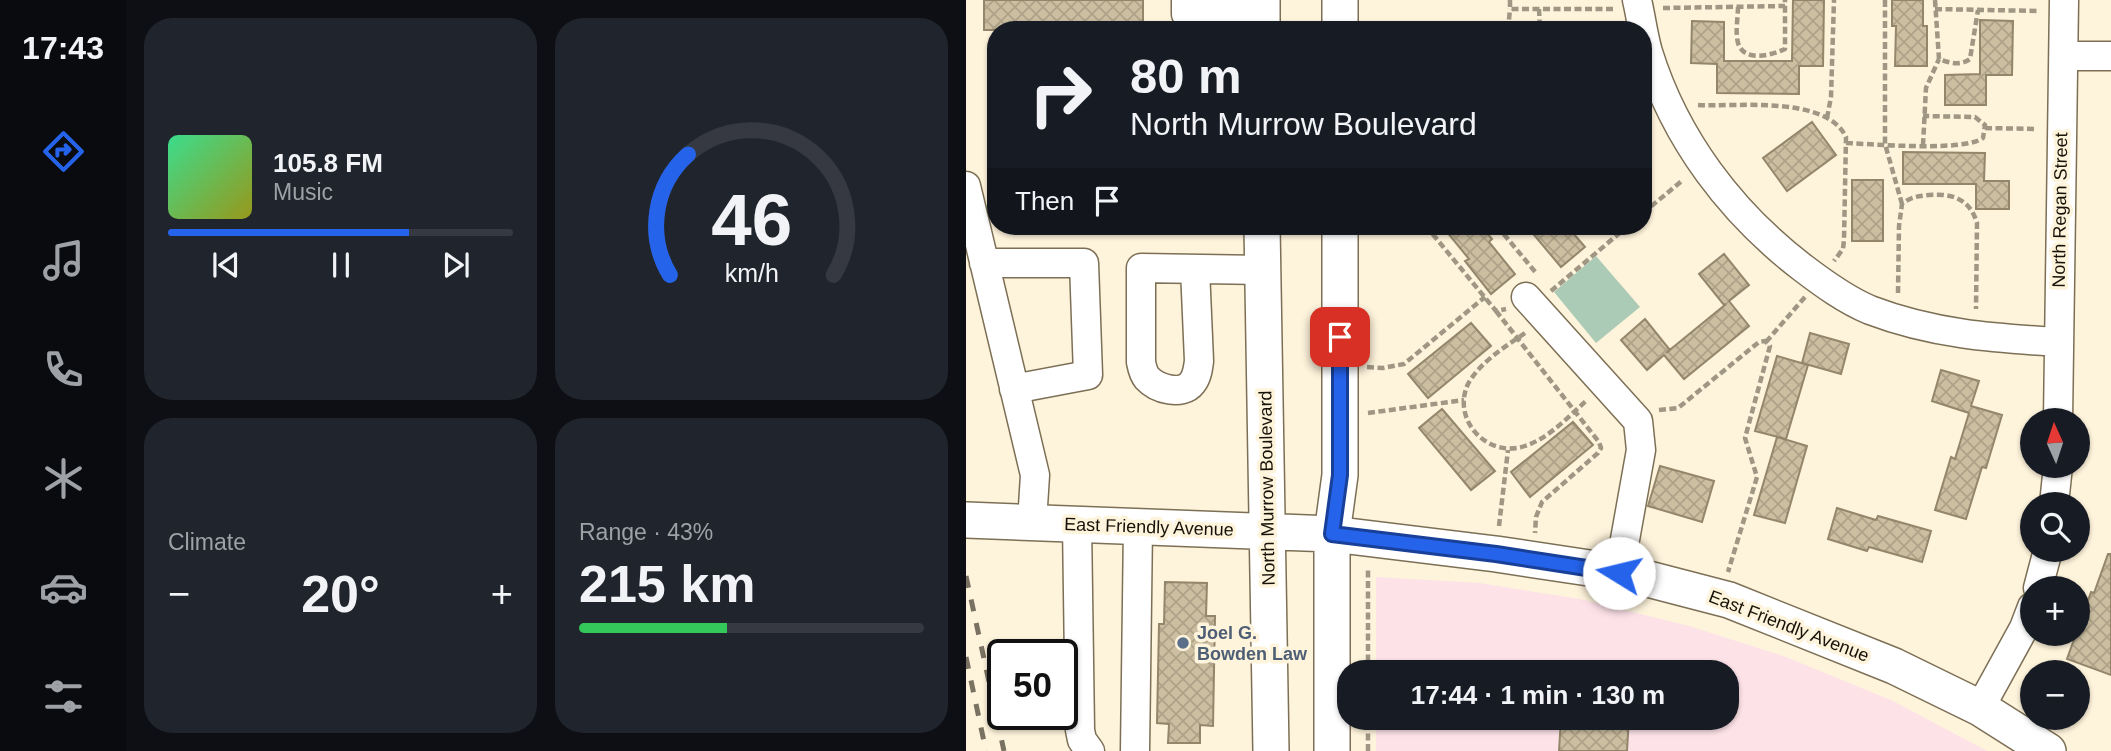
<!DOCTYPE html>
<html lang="en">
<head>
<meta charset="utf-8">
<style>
  body { margin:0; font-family:Arial,sans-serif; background:#20242c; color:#f1f3f6; height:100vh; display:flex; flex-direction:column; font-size:26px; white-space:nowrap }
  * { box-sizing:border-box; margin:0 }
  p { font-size:23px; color:#9ea1a6 }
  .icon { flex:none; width:38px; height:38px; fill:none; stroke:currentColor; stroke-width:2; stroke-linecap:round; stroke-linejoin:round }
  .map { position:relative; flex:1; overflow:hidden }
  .details { display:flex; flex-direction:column; gap:18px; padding:18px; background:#0d0f14; width:840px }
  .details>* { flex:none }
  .banner { position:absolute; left:21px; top:21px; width:665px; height:214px; border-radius:28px; box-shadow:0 2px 5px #0004; background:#171b24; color:#f1f3f6; overflow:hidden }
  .needle { width:46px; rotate:357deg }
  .tools { position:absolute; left:1054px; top:408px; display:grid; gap:14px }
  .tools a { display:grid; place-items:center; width:70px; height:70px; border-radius:50%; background:#171b24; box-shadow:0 2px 5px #0004; font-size:35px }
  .speed { position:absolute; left:21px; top:639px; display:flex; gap:14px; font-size:35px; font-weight:700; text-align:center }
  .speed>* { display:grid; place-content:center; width:91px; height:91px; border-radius:50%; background:#171b24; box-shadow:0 2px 5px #0004; line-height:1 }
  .speed .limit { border:4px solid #111; border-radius:10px; background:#fff; color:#111 }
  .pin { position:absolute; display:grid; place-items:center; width:60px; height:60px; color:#fff; margin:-30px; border-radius:14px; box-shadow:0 4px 10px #0006 }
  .me { position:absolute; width:77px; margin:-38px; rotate:279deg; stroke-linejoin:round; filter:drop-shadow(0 0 5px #0008) }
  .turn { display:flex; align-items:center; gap:24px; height:147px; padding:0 28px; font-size:32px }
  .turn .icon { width:91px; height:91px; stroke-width:2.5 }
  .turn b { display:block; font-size:49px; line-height:60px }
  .then { display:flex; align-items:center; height:66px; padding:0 28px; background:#0003; gap:14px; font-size:26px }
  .big { font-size:52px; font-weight:600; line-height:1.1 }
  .details .widget { flex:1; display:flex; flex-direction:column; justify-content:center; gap:10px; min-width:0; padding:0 24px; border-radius:28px; background:#20242c }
  .details .dial { align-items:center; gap:0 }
  .dial svg { height:182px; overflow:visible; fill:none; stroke:#363941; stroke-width:7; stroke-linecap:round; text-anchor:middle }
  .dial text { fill:#f1f3f6; stroke:none }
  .song { display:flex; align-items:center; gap:21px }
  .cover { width:84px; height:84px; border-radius:10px; background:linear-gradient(135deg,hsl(150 70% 55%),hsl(60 70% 35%)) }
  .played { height:7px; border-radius:4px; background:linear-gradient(90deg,#2563eb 70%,#363941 70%) }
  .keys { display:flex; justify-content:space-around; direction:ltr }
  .heat { display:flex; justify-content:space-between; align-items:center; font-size:38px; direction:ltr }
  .charge { height:10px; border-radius:5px; background:linear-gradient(90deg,#34c759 43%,#363941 0) }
  .details .tiles { flex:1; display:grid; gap:18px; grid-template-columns:repeat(2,1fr) }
  .trip { position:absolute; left:371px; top:660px; width:402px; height:70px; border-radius:28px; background:#171b24; box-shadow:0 2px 5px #0004; font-weight:600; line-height:70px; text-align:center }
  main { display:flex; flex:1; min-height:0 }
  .tabs { display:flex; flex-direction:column; width:126px; justify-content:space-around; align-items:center; background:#090b0e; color:#9ea1a6 }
  .tabs .icon { width:49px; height:49px }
  .tabs .current { color:#2563eb }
  .tabs b { font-size:32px; color:#f1f3f6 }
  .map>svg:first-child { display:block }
  .commercial { fill:#fde2e8 }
  .green { fill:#abcbb7 }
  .building { fill:url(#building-cross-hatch); stroke:#93866b; stroke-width:2 }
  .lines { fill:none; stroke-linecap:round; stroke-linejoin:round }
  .minor-casing { stroke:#7c6f55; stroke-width:31 }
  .major-casing { stroke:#7c6f55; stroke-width:38 }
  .path { stroke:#9f9684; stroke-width:4.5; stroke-dasharray:7 3.5; stroke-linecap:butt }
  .minor { stroke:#fff; stroke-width:28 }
  .major { stroke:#fff; stroke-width:35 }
  .rail { stroke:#797262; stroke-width:5; stroke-dasharray:12 12; stroke-linecap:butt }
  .route-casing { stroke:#184099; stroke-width:18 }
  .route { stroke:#2563eb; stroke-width:12 }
  .service-dot { fill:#5c6f8a; stroke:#fef3db; stroke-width:2.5 }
  .labels { text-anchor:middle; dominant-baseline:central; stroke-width:7; stroke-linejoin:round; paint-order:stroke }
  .street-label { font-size:18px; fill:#171208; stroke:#fef3db }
  .service-label { font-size:18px; font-weight:bold; fill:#4e5e75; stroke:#fef3db; text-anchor:start }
</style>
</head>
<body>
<main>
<nav class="tabs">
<b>17:43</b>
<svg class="icon current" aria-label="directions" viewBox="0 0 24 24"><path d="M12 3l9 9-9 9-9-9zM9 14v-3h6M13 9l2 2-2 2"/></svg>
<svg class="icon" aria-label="music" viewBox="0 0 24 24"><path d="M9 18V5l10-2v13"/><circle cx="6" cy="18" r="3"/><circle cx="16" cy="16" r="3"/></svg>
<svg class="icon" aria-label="phone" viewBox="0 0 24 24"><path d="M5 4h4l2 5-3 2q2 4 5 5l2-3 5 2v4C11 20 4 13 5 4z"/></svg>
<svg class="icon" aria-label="climate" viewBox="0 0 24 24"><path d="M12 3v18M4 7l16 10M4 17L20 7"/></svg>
<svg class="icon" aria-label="car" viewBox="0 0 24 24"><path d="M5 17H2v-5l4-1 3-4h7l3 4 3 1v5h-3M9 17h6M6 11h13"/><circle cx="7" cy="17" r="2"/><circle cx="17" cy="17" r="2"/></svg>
<svg class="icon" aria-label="filters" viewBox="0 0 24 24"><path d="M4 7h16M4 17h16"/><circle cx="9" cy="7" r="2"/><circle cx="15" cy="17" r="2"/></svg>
</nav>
<section class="details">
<div class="tiles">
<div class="widget">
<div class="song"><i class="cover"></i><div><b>105.8 FM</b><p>Music</p></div></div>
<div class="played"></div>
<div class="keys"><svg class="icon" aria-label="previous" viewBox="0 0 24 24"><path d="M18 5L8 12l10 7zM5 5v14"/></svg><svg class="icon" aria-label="pause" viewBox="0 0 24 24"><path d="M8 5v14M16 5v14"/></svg><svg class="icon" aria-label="next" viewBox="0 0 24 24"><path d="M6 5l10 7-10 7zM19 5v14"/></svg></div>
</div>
<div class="widget dial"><svg viewBox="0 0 100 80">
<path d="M14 69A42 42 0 1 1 86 69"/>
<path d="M14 69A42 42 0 0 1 22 16" stroke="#2563eb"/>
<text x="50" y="56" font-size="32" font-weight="700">46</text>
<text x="50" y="72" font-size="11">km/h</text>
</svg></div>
<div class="widget"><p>Climate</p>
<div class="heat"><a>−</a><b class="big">20°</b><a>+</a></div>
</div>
<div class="widget"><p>Range · 43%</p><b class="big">215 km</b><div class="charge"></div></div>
</div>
</section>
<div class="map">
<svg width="1145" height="751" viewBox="0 0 1145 751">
  <defs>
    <pattern id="building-cross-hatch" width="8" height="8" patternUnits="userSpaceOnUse" patternTransform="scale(1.75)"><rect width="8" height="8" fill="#cbbea1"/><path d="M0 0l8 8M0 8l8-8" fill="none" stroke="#aea289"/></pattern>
  </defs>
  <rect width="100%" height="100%" fill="#fef3db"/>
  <path class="commercial" d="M410,577L513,583L614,599L723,626L820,657L927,701L1021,751H410V718H761V672H410Z"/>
  <path class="green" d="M630,256L674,307L630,343L588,292Z"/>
  <path class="building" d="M18,0H177V30H18Z
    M827,0H858L857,66H833V94L751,93V64L725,63L726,21L758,22V61H826Z
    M926,0H957V26H961V66H929L930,26H926Z
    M1014,20L1047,21L1046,75H1020V105H979V75L1014,74Z
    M846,122L870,155L821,191L797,158Z
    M937,152L1019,153L1018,181H1043V209H1010V184H937Z
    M886,180H917V241H886Z
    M476,226H515L526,239L523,242L549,274L525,294L499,261L503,259Z
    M580,226H601L619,247L595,267L568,235Z
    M758,254L783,285L763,301L783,326L718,379L698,355L681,370L655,340L679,319L704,350L700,353L760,304L758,305L733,274Z
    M505,323L525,346L462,398L442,374Z
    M844,333L883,344L875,374L836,363Z
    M811,356L842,365L820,439L789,431Z
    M975,370L1013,381L1005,406L1036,415L1020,468L1016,467L1000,519L969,510L985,457L989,459L1003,413L966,401Z
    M476,409L529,471L505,490L453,428Z
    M607,422L627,445L564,497L545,472Z
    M811,437L841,446L819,523L788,515Z
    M694,466L748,481L736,522L682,506Z
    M871,508L910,520L912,516L965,531L956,562L903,547L901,551L862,539Z
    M1142,554H1145V675L1101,659L1125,592L1128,593Z
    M199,582L241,583L240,616H249L247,726L234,725V743H202L203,724L191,723L193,624H198Z
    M595,718H663L661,751H593Z"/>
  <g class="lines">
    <defs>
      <path id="minor" d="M220,0V14L296,13
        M671,0C675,17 677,35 682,52C709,139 765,213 837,268C858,284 880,300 904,310C967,334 1026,338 1092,342
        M1098,56H1145
        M0,186L69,475L66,522
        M18,263H118L122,375L48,389
        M229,269L233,361C232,369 231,377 226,383C216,396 191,389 181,378C177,373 176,367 175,362V268L297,270
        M560,297L672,421L675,450L653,573
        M1092,420L1098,0
        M1088,504L1092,466
        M111,524L114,730L116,740L124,751
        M1072,588L1082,550
        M1014,708L1058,628L1066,607
        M169,751L172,526"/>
      <path id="major" d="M296,30V0
        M374,30V0
        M296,226L305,751
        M0,520L366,534L530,554L663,574L763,600L928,666L1014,708L1082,751
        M366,751V534L374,475V226"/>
    </defs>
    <use href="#minor" class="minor-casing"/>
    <use href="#major" class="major-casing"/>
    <path class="path" d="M544,0V9H647
      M919,0V144L936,204
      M969,0L973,59C983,63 995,66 1004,59L1012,10
      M772,7C772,18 769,32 772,43C778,63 806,55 819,49V0
      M697,8L819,6
      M573,9L574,30
      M969,9L1074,11
      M542,30L544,9
      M732,105C771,107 860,95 880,137L878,240L877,249L868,261
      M861,118L865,97L868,0
      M1019,128L1071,129
      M880,143C907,144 998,152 1017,138L1019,125L1009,117L957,116
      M957,145L960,88L973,59
      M677,213L717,180
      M460,226L530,311L540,309
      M531,226L571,274
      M585,291L662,226
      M932,293L933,226L936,204C944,197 953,196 963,195C986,193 1004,199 1011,223L1010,309
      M530,311L633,442L635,448L632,453L576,502L570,517L569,533
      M559,333C540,346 513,363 502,384C485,420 522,459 559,446C583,438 602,417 620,401
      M800,342L839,297
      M401,367L417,368L438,364L519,297
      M693,410L712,408L793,342L799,341L804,346L779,438L791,477L762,572
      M402,413L498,400
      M533,526L542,450
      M402,672V568
      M402,751V718"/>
    <use href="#minor" class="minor"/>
    <use href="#major" class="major"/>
    <path class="rail" d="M0,576L38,751
      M0,657L20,751"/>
  </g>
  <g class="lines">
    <defs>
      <path id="route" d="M374,337V475L366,534L530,554L653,573"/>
    </defs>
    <use href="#route" class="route-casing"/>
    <use href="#route" class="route"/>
  </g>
  <circle class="service-dot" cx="217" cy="643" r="7"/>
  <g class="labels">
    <g class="street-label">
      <text transform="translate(1094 210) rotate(-89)">North Regan Street</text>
      <text transform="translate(301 488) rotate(-91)">North Murrow Boulevard</text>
      <text transform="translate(183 527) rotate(2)">East Friendly Avenue</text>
      <text transform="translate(823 626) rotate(21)">East Friendly Avenue</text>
    </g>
    <g class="service-label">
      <text x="231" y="633">Joel G.<tspan x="231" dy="21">Bowden Law</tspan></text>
    </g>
  </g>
</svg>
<div class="tools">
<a><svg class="needle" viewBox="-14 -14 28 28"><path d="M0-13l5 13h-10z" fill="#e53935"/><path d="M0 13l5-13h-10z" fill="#9ea1a6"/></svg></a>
<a><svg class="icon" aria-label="search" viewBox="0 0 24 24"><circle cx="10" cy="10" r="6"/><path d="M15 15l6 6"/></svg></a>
<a>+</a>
<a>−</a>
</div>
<div class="speed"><div class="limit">50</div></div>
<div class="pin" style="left:374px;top:337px;background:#d93025"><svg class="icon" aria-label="arrive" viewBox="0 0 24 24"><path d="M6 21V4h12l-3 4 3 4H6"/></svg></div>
<svg class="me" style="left:653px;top:573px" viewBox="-20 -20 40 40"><circle r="19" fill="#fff"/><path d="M0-13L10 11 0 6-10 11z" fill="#2563eb"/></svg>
<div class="trip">17:44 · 1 min · 130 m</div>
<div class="banner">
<div class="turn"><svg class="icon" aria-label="right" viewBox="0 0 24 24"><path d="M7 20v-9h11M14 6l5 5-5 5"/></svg><div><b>80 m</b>North Murrow Boulevard</div></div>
<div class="then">Then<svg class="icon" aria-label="arrive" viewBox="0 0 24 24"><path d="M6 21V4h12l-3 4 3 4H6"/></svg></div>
</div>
</div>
</main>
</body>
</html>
